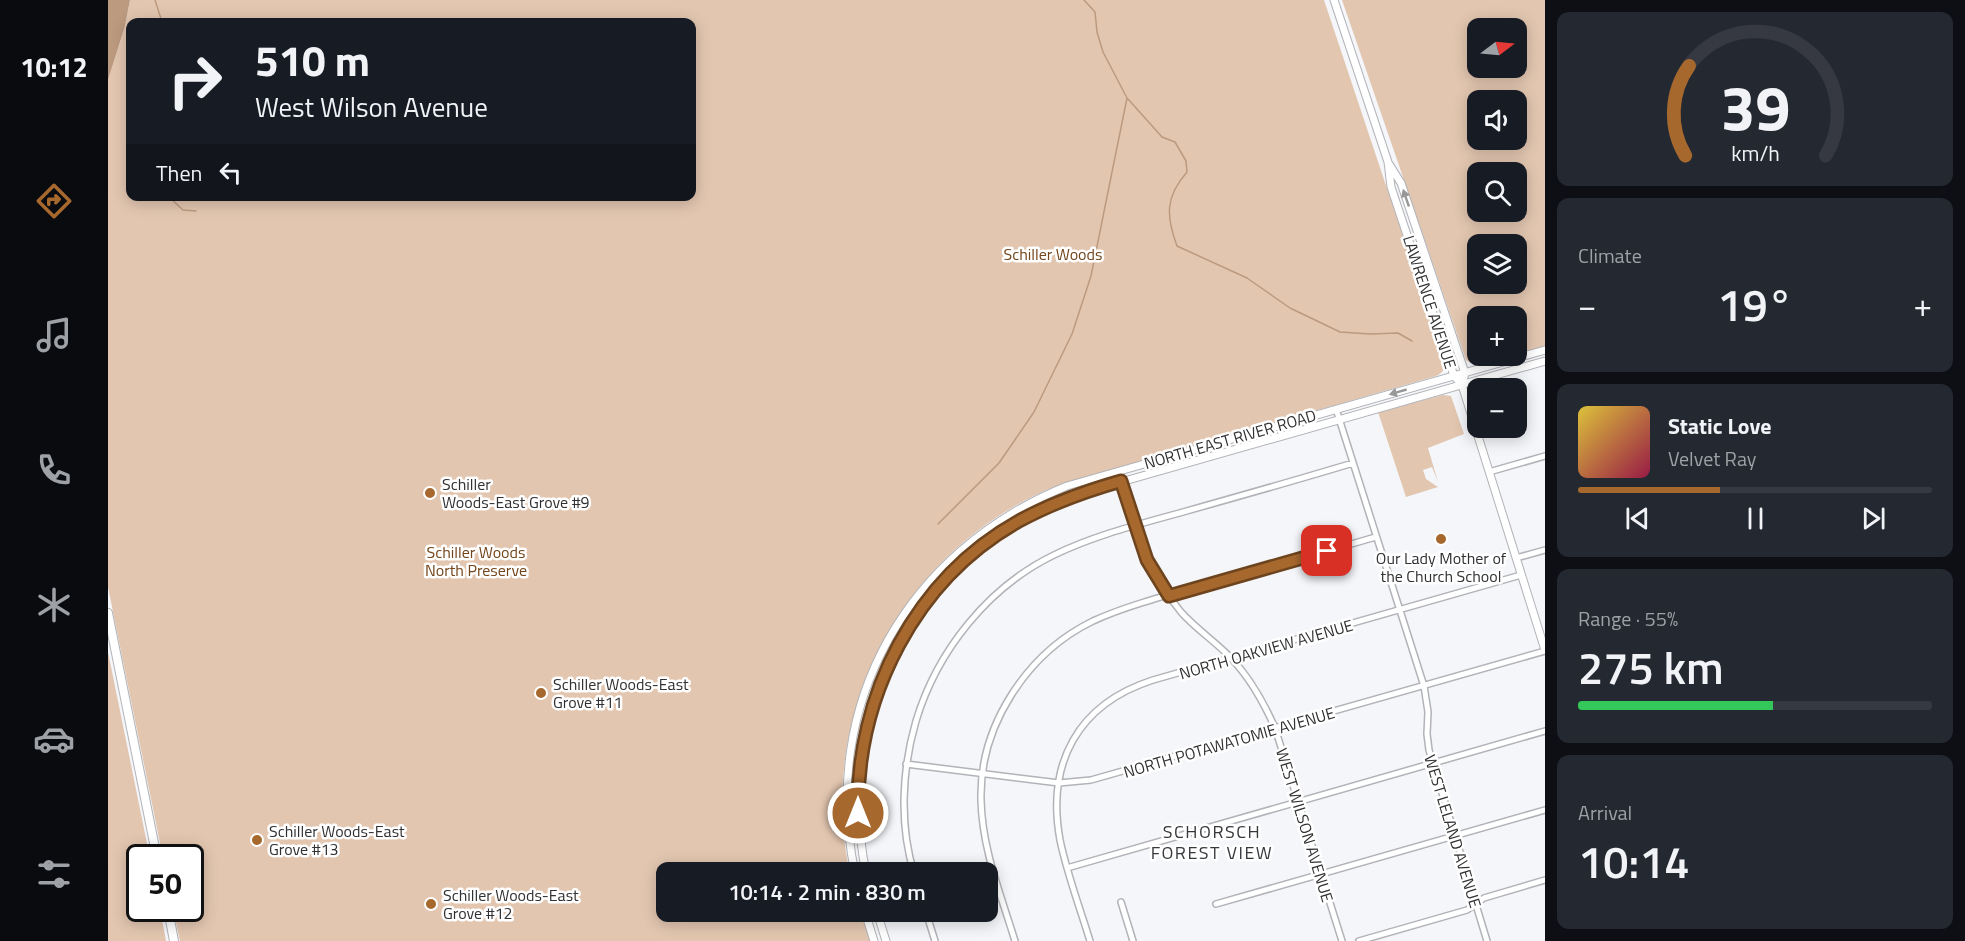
<!DOCTYPE html>
<html lang="en">
<head>
<meta charset="utf-8">
<style>
  body { margin:0; font-family:"Titillium Web",sans-serif; background:#242831; color:#f1f3f6; height:100vh; display:flex; flex-direction:column; font-size:22px; white-space:nowrap }
  * { box-sizing:border-box; margin:0 }
  p { font-size:20px; color:#9ea1a6 }
  .icon { flex:none; width:33px; height:33px; fill:none; stroke:currentColor; stroke-width:2; stroke-linecap:round; stroke-linejoin:round }
  .map { position:relative; flex:1; overflow:hidden }
  .side { display:flex; flex-direction:column; gap:12px; padding:12px; background:#0d0f14; width:420px }
  .side>* { flex:none }
  .top-card { position:absolute; left:18px; top:18px; width:570px; height:183px; border-radius:12px; box-shadow:0 3px 15px #0003; background:#171b24; color:#f1f3f6; overflow:hidden }
  .needle { width:39px; rotate:74deg }
  .tools { position:absolute; left:1359px; top:18px; display:grid; gap:12px }
  .tools a { display:grid; place-items:center; width:60px; height:60px; border-radius:12px; background:#171b24; box-shadow:0 3px 15px #0003; font-size:30px }
  .speed { position:absolute; left:18px; top:844px; display:flex; gap:12px; font-size:30px; font-weight:700; text-align:center }
  .speed>* { display:grid; place-content:center; width:78px; height:78px; border-radius:50%; background:#171b24; box-shadow:0 3px 15px #0003; line-height:1 }
  .speed .limit { border:3px solid #111; border-radius:9px; background:#fff; color:#111 }
  .pin { position:absolute; display:grid; place-items:center; width:51px; height:51px; color:#fff; margin:-26px; border-radius:12px; box-shadow:0 3px 9px #0006 }
  .me { position:absolute; width:66px; margin:-33px; rotate:0deg; stroke-linejoin:round; filter:drop-shadow(0 0 4px #0008) }
  .turn { display:flex; align-items:center; gap:21px; height:126px; padding:0 30px; font-size:27px }
  .turn .icon { width:78px; height:78px; stroke-width:2.5 }
  .turn b { display:block; font-size:42px; line-height:51px }
  .then { display:flex; align-items:center; height:57px; padding:0 30px; background:#0003; gap:12px; font-size:22px }
  .big { font-size:45px; font-weight:600; line-height:1.1 }
  .side .widget { flex:1; display:flex; flex-direction:column; justify-content:center; gap:9px; min-width:0; padding:0 21px; border-radius:12px; background:#242831 }
  .side .dial { align-items:center; gap:0 }
  .dial svg { height:156px; overflow:visible; fill:none; stroke:#363941; stroke-width:7; stroke-linecap:round; text-anchor:middle }
  .dial text { fill:#f1f3f6; stroke:none }
  .song { display:flex; align-items:center; gap:18px }
  .cover { width:72px; height:72px; border-radius:9px; background:linear-gradient(135deg,hsl(50 70% 55%),hsl(340 70% 35%)) }
  .played { height:6px; border-radius:3px; background:linear-gradient(90deg,#a7682e 40%,#363941 40%) }
  .keys { display:flex; justify-content:space-around; direction:ltr }
  .heat { display:flex; justify-content:space-between; align-items:center; font-size:33px; direction:ltr }
  .charge { height:9px; border-radius:4px; background:linear-gradient(90deg,#34c759 55%,#363941 0) }
  .trip { position:absolute; left:548px; top:862px; width:342px; height:60px; border-radius:12px; background:#171b24; box-shadow:0 3px 15px #0003; font-weight:600; line-height:60px; text-align:center }
  main { display:flex; flex:1; min-height:0 }
  .dock { display:flex; flex-direction:column; width:108px; justify-content:space-around; align-items:center; background:#090b0e; color:#9ea1a6 }
  .dock .icon { width:42px; height:42px }
  .dock .current { color:#a7682e }
  .dock b { font-size:27px; color:#f1f3f6 }
  .map>svg:first-child { display:block }
  .green { fill:#e2c6b0; fill-rule:evenodd }
  .water { fill:#bc9a7f }
  .lines { fill:none; stroke-linecap:round; stroke-linejoin:round }
  .stream { stroke:#bc9a7f; stroke-width:1.5 }
  .minor-casing { stroke:#b1b3b7; stroke-width:8 }
  .secondary-casing { stroke:#b1b3b7; stroke-width:9 }
  .primary-casing { stroke:#b1b3b7; stroke-width:10 }
  .minor { stroke:#fff; stroke-width:5 }
  .secondary { stroke:#fff; stroke-width:7 }
  .primary { stroke:#fff; stroke-width:8 }
  .oneway { fill:#989899 }
  .route-casing { stroke:#6d441e; stroke-width:15 }
  .route { stroke:#a7682e; stroke-width:10 }
  .poi-dot { fill:#a7682e; stroke:#fff; stroke-width:2 }
  .labels { text-anchor:middle; dominant-baseline:central; stroke-width:5; stroke-linejoin:round; paint-order:stroke }
  .park-label { font-size:16px; fill:#73451a; stroke:#fff }
  .street-label { font-size:16px; fill:#313133; stroke:#fff }
  .poi-label { font-size:16px; fill:#313133; stroke:#fff; text-anchor:start }
  .neighbourhood-label { font-size:18px; letter-spacing:1.5px; fill:#36383b; stroke:#fff }
</style>
</head>
<body>
<main>
<nav class="dock">
<b>10:12</b>
<svg class="icon current" aria-label="directions" viewBox="0 0 24 24"><path d="M12 3l9 9-9 9-9-9zM9 14v-3h6M13 9l2 2-2 2"/></svg>
<svg class="icon" aria-label="music" viewBox="0 0 24 24"><path d="M9 18V5l10-2v13"/><circle cx="6" cy="18" r="3"/><circle cx="16" cy="16" r="3"/></svg>
<svg class="icon" aria-label="phone" viewBox="0 0 24 24"><path d="M5 4h4l2 5-3 2q2 4 5 5l2-3 5 2v4C11 20 4 13 5 4z"/></svg>
<svg class="icon" aria-label="climate" viewBox="0 0 24 24"><path d="M12 3v18M4 7l16 10M4 17L20 7"/></svg>
<svg class="icon" aria-label="car" viewBox="0 0 24 24"><path d="M5 17H2v-5l4-1 3-4h7l3 4 3 1v5h-3M9 17h6M6 11h13"/><circle cx="7" cy="17" r="2"/><circle cx="17" cy="17" r="2"/></svg>
<svg class="icon" aria-label="filters" viewBox="0 0 24 24"><path d="M4 7h16M4 17h16"/><circle cx="9" cy="7" r="2"/><circle cx="15" cy="17" r="2"/></svg>
</nav>
<div class="map">
<svg width="1437" height="941" viewBox="0 0 1437 941">
  <rect width="100%" height="100%" fill="#f4f6fa"/>
  <path class="green" d="M22,0H1216L1335,356C1338,366 1337,372 1328,376L948,486C798,546 706,713 742,873H558V912H753L762,941H72L65,909H82V858H55L0,587V80L17,26ZM22,22H584V196H22Z
    M1234,0H1437V346L1409,354L1408,316H1370V356H1403C1390,359 1370,370 1358,360ZM1370,28H1408V68H1370ZM1370,100H1408V140H1370ZM1370,172H1408V212H1370ZM1408,244V284H1370V244Z
    M1335,395L1343,396L1356,434L1320,448L1330,482L1324,467L1315,470L1318,479L1330,487L1298,497L1270,412Z
    M0,652L42,858H32V909H52L58,941H0Z"/>
  <path class="water" d="M0,0H22L17,26L0,80Z"/>
  <g class="lines">
    <path class="stream" d="M47,0L54,22
      M1020,99L1054,137L1067,142L1078,161L1079,172C1057,197 1058,216 1069,246L1139,278L1182,308L1232,332L1262,334L1290,333L1304,341
      M60,196L75,210L88,211
      M830,524L891,463L926,412L964,334L983,276L1019,98L995,52L989,32L987,12L976,0"/>
    <defs>
      <path id="minor" d="M1228,409L1316,686L1320,712L1319,734L1321,750L1379,941
        M1010,471C1026,523 1037,569 1073,612C1088,629 1108,642 1123,658C1143,679 1156,703 1167,728L1234,941
        M1381,472L1437,456
        M1408,558L1437,550
        M798,764L951,783L983,780L1437,651
        M959,868L1437,731
        M806,873C791,824 794,769 808,721C829,651 880,587 946,555C987,535 1032,524 1075,512C1132,496 1189,480 1245,463
        M1013,902L1025,941
        M1108,904L1437,810
        M818,912L827,941
        M907,941C893,895 874,849 873,800C871,726 919,653 985,621C1025,603 1069,593 1111,581C1163,567 1215,552 1268,537
        M982,941C972,908 959,874 952,840C938,763 970,704 1045,680L1413,575
        M1251,941L1359,910L1376,898L1437,880"/>
      <path id="secondary" d="M1226,0L1280,162L1283,187L1346,376L1354,385L1437,650
        M1281,164L1293,183L1357,373L1354,385
        M747,873C711,703 801,550 959,486L1437,350
        M758,873C731,740 781,604 897,530C920,515 945,504 971,494L1437,361
        M757,912L766,941
        M769,912L778,941"/>
      <path id="primary" d="M0,613L49,858
        M60,909L66,941"/>
    </defs>
    <use href="#minor" class="minor-casing"/>
    <use href="#secondary" class="secondary-casing"/>
    <use href="#primary" class="primary-casing"/>
    <use href="#minor" class="minor"/>
    <use href="#secondary" class="secondary"/>
    <use href="#primary" class="primary"/>
  </g>
  <defs><path id="oneway-solid" d="M-6-.8H1V-3.2L6.5 0L1 3.2V.8H-6Z" transform="scale(1.5)"/></defs>
  <g class="oneway">
    <use href="#oneway-solid" transform="translate(1298 198) rotate(-109)"/>
    <use href="#oneway-solid" transform="translate(1290 392) rotate(164)"/>
  </g>
  <g class="lines">
    <defs>
      <path id="route" d="M750,813C748,696 807,579 911,521C944,503 978,491 1013,481L1039,560L1061,596L1219,551"/>
    </defs>
    <use href="#route" class="route-casing"/>
    <use href="#route" class="route"/>
  </g>
  <g class="poi-dot">
    <circle cx="322" cy="493" r="6"/>
    <circle cx="1333" cy="539" r="6"/>
    <circle cx="433" cy="693" r="6"/>
    <circle cx="149" cy="840" r="6"/>
    <circle cx="323" cy="904" r="6"/>
  </g>
  <g class="labels">
    <g class="park-label">
      <text x="945" y="254">Schiller Woods</text>
      <text x="368" y="552">Schiller Woods<tspan x="368" dy="18">North Preserve</tspan></text>
    </g>
    <g class="street-label">
      <text transform="translate(1322 302) rotate(72)">LAWRENCE AVENUE</text>
      <text transform="translate(1122 439) rotate(-16)">NORTH EAST RIVER ROAD</text>
      <text transform="translate(1158 649) rotate(-16)">NORTH OAKVIEW AVENUE</text>
      <text transform="translate(1121 742) rotate(-16)">NORTH POTAWATOMIE AVENUE</text>
      <text transform="translate(1197 825) rotate(73)">WEST WILSON AVENUE</text>
      <text transform="translate(1345 831) rotate(73)">WEST LELAND AVENUE</text>
    </g>
    <g class="poi-label">
      <text x="334" y="484">Schiller<tspan x="334" dy="18">Woods-East Grove #9</tspan></text>
      <text x="1333" y="558" text-anchor="middle">Our Lady Mother of<tspan x="1333" dy="18">the Church School</tspan></text>
      <text x="445" y="684">Schiller Woods-East<tspan x="445" dy="18">Grove #11</tspan></text>
      <text x="161" y="831">Schiller Woods-East<tspan x="161" dy="18">Grove #13</tspan></text>
      <text x="335" y="895">Schiller Woods-East<tspan x="335" dy="18">Grove #12</tspan></text>
    </g>
    <g class="neighbourhood-label">
      <text x="1104" y="831">SCHORSCH<tspan x="1104" dy="21">FOREST VIEW</tspan></text>
    </g>
  </g>
</svg>
<div class="tools">
<a><svg class="needle" viewBox="-14 -14 28 28"><path d="M0-13l5 13h-10z" fill="#e53935"/><path d="M0 13l5-13h-10z" fill="#9ea1a6"/></svg></a>
<a><svg class="icon" aria-label="sound" viewBox="0 0 24 24"><path d="M4 9h4l5-4v14l-5-4H4zM17 9q2 3 0 6"/></svg></a>
<a><svg class="icon" aria-label="search" viewBox="0 0 24 24"><circle cx="10" cy="10" r="6"/><path d="M15 15l6 6"/></svg></a>
<a><svg class="icon" aria-label="layers" viewBox="0 0 24 24"><path d="M12 4l9 5-9 5-9-5zM3 14l9 5 9-5"/></svg></a>
<a>+</a>
<a>−</a>
</div>
<div class="speed"><div class="limit">50</div></div>
<div class="pin" style="left:1219px;top:551px;background:#d93025"><svg class="icon" aria-label="arrive" viewBox="0 0 24 24"><path d="M6 21V4h12l-3 4 3 4H6"/></svg></div>
<svg class="me" style="left:750px;top:813px" viewBox="-20 -20 40 40"><circle r="17" fill="#a7682e" stroke="#fff" stroke-width="3"/><path d="M0-11L8 9 0 5-8 9z" fill="#fff"/></svg>
<div class="trip">10:14 · 2 min · 830 m</div>
<div class="top-card">
<div class="turn"><svg class="icon" aria-label="right" viewBox="0 0 24 24"><path d="M7 20v-9h11M14 6l5 5-5 5"/></svg><div><b>510 m</b>West Wilson Avenue</div></div>
<div class="then">Then<svg class="icon" aria-label="left" viewBox="0 0 24 24"><path d="M17 20v-9H6M10 6l-5 5 5 5"/></svg></div>
</div>
</div>
<section class="side">
<div class="widget dial"><svg viewBox="0 0 100 80">
<path d="M14 69A42 42 0 1 1 86 69"/>
<path d="M14 69A42 42 0 0 1 16 23" stroke="#a7682e"/>
<text x="50" y="56" font-size="32" font-weight="700">39</text>
<text x="50" y="72" font-size="11">km/h</text>
</svg></div>
<div class="widget"><p>Climate</p>
<div class="heat"><a>−</a><b class="big">19°</b><a>+</a></div>
</div>
<div class="widget">
<div class="song"><i class="cover"></i><div><b>Static Love</b><p>Velvet Ray</p></div></div>
<div class="played"></div>
<div class="keys"><svg class="icon" aria-label="previous" viewBox="0 0 24 24"><path d="M18 5L8 12l10 7zM5 5v14"/></svg><svg class="icon" aria-label="pause" viewBox="0 0 24 24"><path d="M8 5v14M16 5v14"/></svg><svg class="icon" aria-label="next" viewBox="0 0 24 24"><path d="M6 5l10 7-10 7zM19 5v14"/></svg></div>
</div>
<div class="widget"><p>Range · 55%</p><b class="big">275 km</b><div class="charge"></div></div>
<div class="widget"><p>Arrival</p><b class="big">10:14</b></div>
</section>
</main>
</body>
</html>
